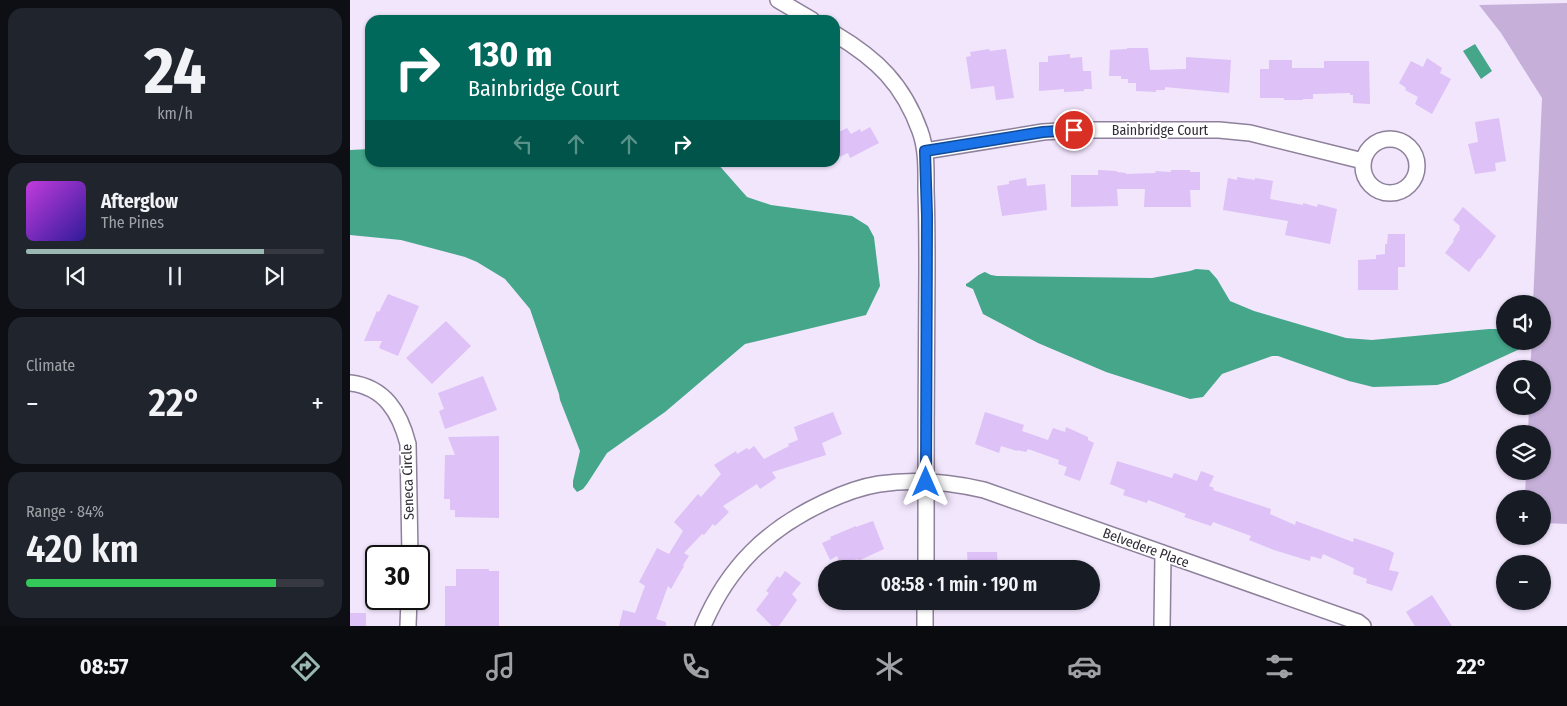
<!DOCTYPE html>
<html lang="en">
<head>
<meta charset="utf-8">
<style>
  body { margin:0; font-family:"Fira Sans Condensed",sans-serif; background:#20242c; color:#f1f3f6; height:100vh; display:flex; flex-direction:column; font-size:19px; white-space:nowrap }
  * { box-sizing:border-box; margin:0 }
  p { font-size:16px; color:#9ea1a6 }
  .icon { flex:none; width:28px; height:28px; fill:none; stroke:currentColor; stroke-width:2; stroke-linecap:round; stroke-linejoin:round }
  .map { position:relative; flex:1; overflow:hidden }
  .panel { display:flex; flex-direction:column; gap:8px; padding:8px; background:#0d0f14; width:350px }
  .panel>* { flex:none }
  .top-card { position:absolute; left:15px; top:15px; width:475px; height:152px; border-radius:15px; box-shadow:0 1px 4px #0004; background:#00695c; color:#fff; overflow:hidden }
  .controls { position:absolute; left:1146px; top:295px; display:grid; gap:10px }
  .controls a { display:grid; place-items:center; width:55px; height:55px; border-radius:50%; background:#171b24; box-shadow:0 1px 4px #0004; font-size:25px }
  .speed { position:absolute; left:15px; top:545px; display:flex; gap:10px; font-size:25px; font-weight:700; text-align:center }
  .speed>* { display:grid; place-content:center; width:65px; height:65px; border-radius:50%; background:#171b24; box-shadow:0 1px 4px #0004; line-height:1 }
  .speed .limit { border:2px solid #111; border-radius:8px; background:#fff; color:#111 }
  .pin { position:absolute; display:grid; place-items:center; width:42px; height:42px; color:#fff; margin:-21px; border:2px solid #fff; border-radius:50%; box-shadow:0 1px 5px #0007 }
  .me { position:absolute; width:55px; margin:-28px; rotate:0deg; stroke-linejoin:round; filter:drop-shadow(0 0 4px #0008) }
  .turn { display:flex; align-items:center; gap:18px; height:105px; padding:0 20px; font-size:22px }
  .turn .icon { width:65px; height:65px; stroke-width:2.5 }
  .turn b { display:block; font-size:35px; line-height:42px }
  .lanes { display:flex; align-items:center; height:48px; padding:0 20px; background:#0003; justify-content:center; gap:25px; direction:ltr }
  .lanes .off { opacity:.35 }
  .big { font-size:38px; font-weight:600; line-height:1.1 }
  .panel .card { flex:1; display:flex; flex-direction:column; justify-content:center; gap:8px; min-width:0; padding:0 18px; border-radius:15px; background:#20242c }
  .panel .dial { align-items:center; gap:0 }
  .dial b { font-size:65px; line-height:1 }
  .song { display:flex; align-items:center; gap:15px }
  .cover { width:60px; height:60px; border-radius:8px; background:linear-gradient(135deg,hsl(290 70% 55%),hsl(250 70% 35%)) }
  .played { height:5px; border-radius:2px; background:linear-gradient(90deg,#9ab8b1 80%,#363941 80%) }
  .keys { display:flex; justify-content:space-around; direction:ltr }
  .heat { display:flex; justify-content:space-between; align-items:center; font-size:28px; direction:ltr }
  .charge { height:8px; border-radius:4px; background:linear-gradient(90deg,#34c759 84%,#363941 0) }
  .trip { position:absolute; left:468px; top:560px; width:282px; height:50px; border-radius:25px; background:#171b24; box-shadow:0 1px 4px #0004; font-weight:600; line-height:50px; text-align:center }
  .menu { display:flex; height:80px; justify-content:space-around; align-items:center; background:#090b0e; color:#9ea1a6 }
  .menu .icon { width:35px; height:35px }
  .menu .active { color:#9ab8b1 }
  .menu b { font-size:22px; color:#f1f3f6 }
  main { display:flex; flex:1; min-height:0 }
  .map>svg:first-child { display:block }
  .green { fill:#c6b0da }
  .water { fill:#45a68a }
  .building { fill:#ddc1f7 }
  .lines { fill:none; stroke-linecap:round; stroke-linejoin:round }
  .minor-casing { stroke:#8e819b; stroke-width:18 }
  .minor { stroke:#fff; stroke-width:15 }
  .route-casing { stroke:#114b97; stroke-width:12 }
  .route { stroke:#1a73e8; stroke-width:9 }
  .labels { text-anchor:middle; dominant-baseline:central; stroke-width:4; stroke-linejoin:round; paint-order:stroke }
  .street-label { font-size:14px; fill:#312c36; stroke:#fff }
</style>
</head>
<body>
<main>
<section class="panel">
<div class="card dial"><b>24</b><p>km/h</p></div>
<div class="card">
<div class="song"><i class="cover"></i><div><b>Afterglow</b><p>The Pines</p></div></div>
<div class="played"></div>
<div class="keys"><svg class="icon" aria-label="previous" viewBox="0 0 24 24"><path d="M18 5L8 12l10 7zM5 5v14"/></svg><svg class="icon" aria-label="pause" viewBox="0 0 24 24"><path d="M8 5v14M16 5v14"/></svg><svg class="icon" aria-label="next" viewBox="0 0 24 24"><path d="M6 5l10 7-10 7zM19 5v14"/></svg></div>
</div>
<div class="card"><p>Climate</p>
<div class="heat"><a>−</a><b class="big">22°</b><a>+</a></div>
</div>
<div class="card"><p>Range · 84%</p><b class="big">420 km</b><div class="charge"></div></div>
</section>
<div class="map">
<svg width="1217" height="626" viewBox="0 0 1217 626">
  <rect width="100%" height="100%" fill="#f2e6fd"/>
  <path class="green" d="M1217,3V524L1193,523L1192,499H1176L1175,496L1176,471H1192V434H1178L1179,406H1192V369H1180L1182,341H1192V304H1183L1192,98L1151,33L1129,5Z"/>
  <path class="water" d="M1125,44L1142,71L1131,79L1113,51Z
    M20,149V162L367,163L397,197L421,205L502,216L518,226L524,237L530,286L516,315L395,344L315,412L257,453L237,484L233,489L227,492L223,487V481L230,451L210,400L209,394L180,309L155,279L127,262L115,257L51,240L0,235V150Z
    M846,269L859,270L867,279L880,301L904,311L996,338L1022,340L1139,329H1155V341H1178L1172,348L1098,382L1087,385L1023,387L999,381L928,356H922L872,374L853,397L840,399L756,372L688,343L633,314L623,289L616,286V284C623,280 628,274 635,272L641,275L647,276L802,278L840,271Z"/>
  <path class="building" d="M777,48H798L800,70L836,69V57L881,60L879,93L815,87V90H806V92L786,91V83H778V79H771V76H759L760,50L777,49Z
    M639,49L640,51L656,49L664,98L646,100L644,86L621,89L616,57L621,56L620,52Z
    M720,54V58L732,57L733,71H741L742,89H734V91L714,92V89L689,91V62H698V56Z
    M1077,58L1092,68L1090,73L1101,79L1082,114L1065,104L1068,97L1055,90L1056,88L1049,83L1061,61L1073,67Z
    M919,60H942V68H974V61H1019L1020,104L1003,103V95H1000V93L963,94V99H953V100H934V98H910V69H919Z
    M1149,118L1156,161L1145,163L1146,171L1125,174L1118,144L1128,142L1125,122Z
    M520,127L529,143L500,158L498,153L485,159V134L497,128L501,134L510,129L511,132Z
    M748,170L767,171V172L776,173V174L806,173L805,171L821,172V170H840V172H850V190H840L841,207H794L795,189H767L768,206L721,207V175H748Z
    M887,177L905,180V178L923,181L920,199L953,205V203L967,207L968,204L987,209L980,244L935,235L938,221L873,210L878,178L887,180Z
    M676,178L677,186L695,184L697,210L652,216L647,186L659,184V181Z
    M1113,207L1146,236L1130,259L1129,258L1119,272L1095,253L1104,241L1103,240L1110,229L1109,228L1110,226L1103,220Z
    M1038,234H1055V267H1048V290H1008V260L1026,259V255L1035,254V244H1037Z
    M38,294L69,306L48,356L29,348L32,341H14L27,311L29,312Z
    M96,321L121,346L82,384L56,358Z
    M133,376L147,410L95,429L89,411L94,409L88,393Z
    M483,412L492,434L472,443L476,455L422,472L426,478L410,489L407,484L373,506L379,512L365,526L363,524L354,535L352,534L334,553L339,556L333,565L334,566L321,589L318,586L306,619L316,622V626H269L273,610L285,613L295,586L289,582L307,548L319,554L333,531L324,522L348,494L351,497L371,474L364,465L386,451L387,454L397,448L399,450L404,446L414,459L439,446L438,444L448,440L444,427Z
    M635,412L674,425L672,431L698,440L703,428L715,432L716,427L738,437V440L744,443L730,481L714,475L717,467L708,464L709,460L678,449L676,452L667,450V451L651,446L649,453L625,444Z
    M149,436V518L105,517V510H100V499H94L95,455H105L98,437Z
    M767,461L822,478L824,473L847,481L851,471L864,476L859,486L864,488L863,490L921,509L920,514L945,525L946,521L1003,542L1004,538L1039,550L1044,553L1039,570L1049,572L1042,591L1016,583L1017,579L1003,574L1004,568L973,554L971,559L961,556L960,561L924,550L899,540L901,536L863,522L861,526L834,517L836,514L798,500L797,503L773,495L775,490L760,484Z
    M523,521L534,549L508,561L507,559L491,566L487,556L480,560L472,543L481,539L480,537L506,526V527Z
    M617,552H647L648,569H618Z
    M106,569H139V571H149V626H95V586H106Z
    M435,571L451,583L442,594L447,600L429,626H422L406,610L419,593L416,591L427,576L430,578Z
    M1082,595L1097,618L1102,626H1065L1056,612Z
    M0,613H16V626H0Z"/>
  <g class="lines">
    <defs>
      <path id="minor" d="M428,0L462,20
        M485,34C527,59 553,84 570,131C577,150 576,171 576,191C577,217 577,244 577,270C576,370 576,469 576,569
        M1013 166a27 27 0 1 1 54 0a27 27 0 1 1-54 0Z
        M575,151L693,132L724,130H869L900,133L1013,161
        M0,383C35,387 50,413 58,444L60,556
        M58,626L59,599
        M353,626C378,567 417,529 475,502C492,494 510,487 529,484C564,479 600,482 634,490L1008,622L1013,626
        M575,626V601
        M812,626L813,554"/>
    </defs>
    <use href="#minor" class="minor-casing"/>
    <use href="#minor" class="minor"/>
  </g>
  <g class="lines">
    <defs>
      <path id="route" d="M576,482L577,216L575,151L693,132L724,130"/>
    </defs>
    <use href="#route" class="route-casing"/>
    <use href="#route" class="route"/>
  </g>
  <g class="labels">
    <g class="street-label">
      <text x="810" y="130">Bainbridge Court</text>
      <text transform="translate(58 482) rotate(-92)">Seneca Circle</text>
      <text transform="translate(796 548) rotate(20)">Belvedere Place</text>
    </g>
  </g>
</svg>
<div class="controls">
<a><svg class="icon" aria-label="sound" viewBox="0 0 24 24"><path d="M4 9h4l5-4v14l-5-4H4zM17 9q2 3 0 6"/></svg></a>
<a><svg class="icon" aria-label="search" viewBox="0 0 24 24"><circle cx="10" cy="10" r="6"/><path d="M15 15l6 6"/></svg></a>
<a><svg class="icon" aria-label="layers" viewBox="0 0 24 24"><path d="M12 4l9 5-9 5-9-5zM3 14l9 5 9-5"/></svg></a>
<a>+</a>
<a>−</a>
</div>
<div class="speed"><div class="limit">30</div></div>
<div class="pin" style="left:724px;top:130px;background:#d93025"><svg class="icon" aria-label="arrive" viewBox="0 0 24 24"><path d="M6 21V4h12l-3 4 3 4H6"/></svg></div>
<svg class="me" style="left:576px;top:482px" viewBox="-20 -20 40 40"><path d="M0-17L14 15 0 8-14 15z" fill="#1a73e8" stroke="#fff" stroke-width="4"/></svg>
<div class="trip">08:58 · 1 min · 190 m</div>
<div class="top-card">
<div class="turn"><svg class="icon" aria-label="right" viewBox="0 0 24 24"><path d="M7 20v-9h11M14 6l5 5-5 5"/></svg><div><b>130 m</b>Bainbridge Court</div></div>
<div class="lanes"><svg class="icon off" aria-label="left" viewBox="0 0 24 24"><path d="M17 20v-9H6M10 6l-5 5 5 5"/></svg><svg class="icon off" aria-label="ahead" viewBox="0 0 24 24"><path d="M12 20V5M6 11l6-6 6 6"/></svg><svg class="icon off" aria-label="ahead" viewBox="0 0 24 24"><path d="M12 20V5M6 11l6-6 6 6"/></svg><svg class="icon" aria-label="right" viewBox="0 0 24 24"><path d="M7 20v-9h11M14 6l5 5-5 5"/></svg></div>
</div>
</div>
</main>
<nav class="menu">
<b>08:57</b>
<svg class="icon active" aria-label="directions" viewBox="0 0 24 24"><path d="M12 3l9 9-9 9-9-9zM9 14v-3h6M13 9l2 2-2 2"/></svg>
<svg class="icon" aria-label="music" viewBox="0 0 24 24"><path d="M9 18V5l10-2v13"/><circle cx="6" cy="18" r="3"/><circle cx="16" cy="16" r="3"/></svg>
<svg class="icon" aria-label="phone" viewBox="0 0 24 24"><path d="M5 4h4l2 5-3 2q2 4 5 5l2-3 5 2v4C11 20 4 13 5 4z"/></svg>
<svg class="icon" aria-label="climate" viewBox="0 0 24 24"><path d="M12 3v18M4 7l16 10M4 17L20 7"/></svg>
<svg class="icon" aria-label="car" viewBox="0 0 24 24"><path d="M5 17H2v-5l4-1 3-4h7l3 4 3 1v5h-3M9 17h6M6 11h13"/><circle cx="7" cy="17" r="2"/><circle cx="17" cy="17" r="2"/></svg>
<svg class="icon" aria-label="filters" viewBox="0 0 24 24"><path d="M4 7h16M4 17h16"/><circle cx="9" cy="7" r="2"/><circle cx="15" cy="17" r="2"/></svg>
<b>22°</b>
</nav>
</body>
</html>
